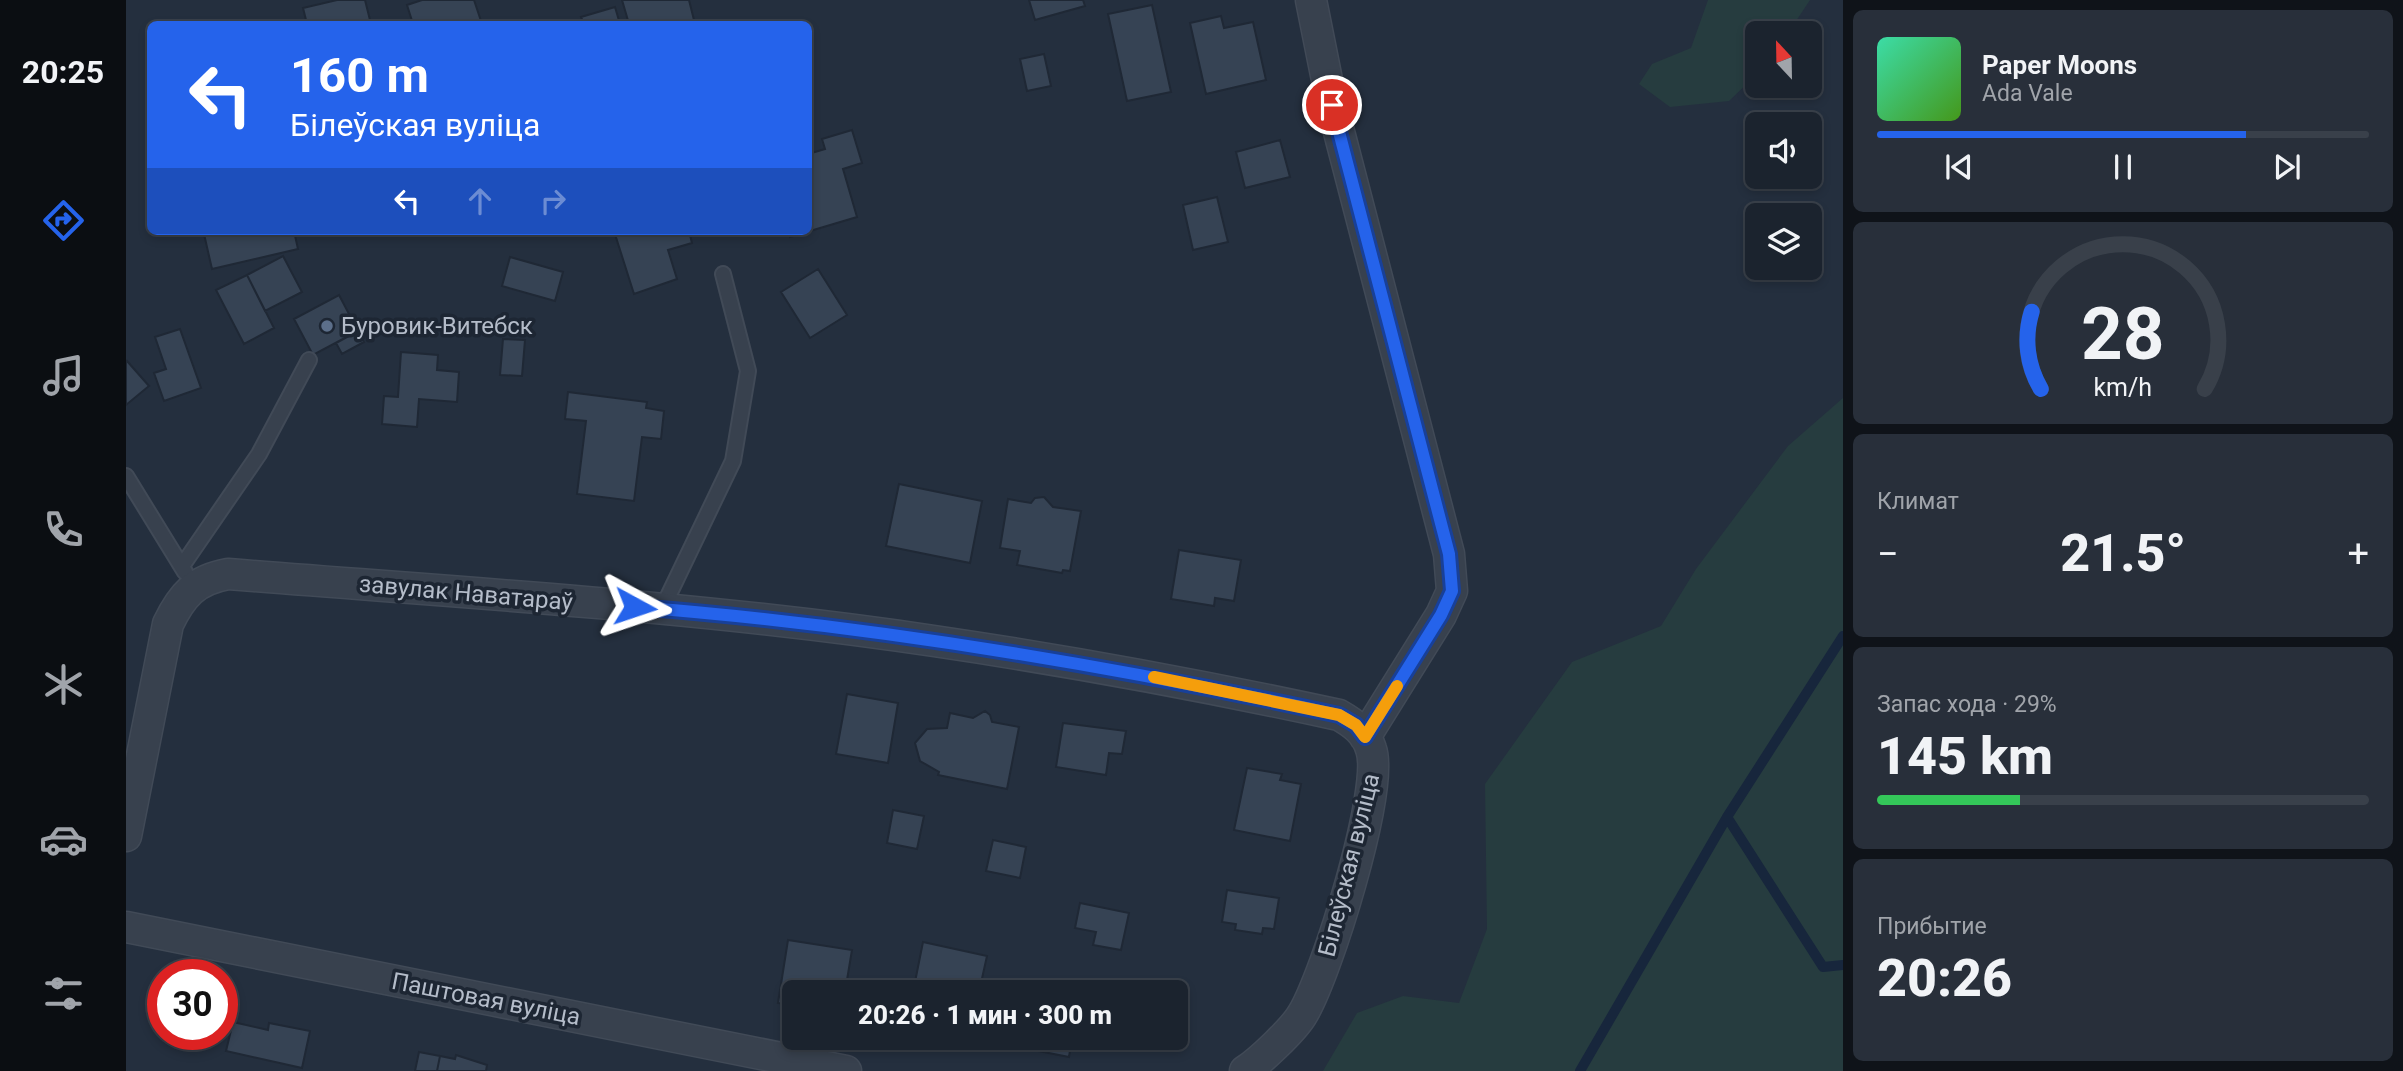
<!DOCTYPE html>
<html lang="ru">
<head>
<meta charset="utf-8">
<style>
  body { margin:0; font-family:Roboto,sans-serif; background:#282f3a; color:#f1f3f6; height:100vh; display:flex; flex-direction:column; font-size:26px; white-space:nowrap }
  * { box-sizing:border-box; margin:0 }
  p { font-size:23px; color:#a0a4aa }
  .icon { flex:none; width:38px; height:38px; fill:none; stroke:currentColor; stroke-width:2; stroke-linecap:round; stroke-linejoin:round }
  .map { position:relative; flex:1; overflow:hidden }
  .panel { display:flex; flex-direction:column; gap:10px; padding:10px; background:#0f1319; width:560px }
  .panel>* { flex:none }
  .hud { position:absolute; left:21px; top:21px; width:665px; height:214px; border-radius:10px; box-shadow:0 4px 10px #0003,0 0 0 2px #39404a; background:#2563eb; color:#fff; overflow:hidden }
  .needle { width:46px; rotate:338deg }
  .tools { position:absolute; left:1619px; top:21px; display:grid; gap:14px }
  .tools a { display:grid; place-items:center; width:77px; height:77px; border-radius:10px; background:#1b232e; box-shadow:0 4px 10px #0003,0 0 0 2px #39404a; font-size:35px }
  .speed { position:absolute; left:21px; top:959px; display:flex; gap:14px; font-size:35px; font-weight:700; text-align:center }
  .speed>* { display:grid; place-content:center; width:91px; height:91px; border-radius:50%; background:#1b232e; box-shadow:0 4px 10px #0003,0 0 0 2px #39404a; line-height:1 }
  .speed .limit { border:10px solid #d22; background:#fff; color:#111 }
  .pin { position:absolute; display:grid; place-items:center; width:60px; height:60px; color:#fff; margin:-30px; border:4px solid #fff; border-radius:50%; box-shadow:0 2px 7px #0007 }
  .me { position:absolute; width:77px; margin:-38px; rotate:95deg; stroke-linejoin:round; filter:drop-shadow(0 0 5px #0008) }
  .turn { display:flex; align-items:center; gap:24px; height:147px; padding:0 28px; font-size:32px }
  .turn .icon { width:91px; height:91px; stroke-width:2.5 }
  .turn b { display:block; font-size:49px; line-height:60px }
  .lanes { display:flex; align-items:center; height:66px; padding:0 28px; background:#0003; justify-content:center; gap:35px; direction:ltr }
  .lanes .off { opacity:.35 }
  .big { font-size:52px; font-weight:800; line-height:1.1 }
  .panel .card { flex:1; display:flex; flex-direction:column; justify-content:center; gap:10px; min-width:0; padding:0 24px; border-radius:10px; background:#282f3a }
  .panel .dial { align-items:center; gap:0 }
  .dial svg { height:182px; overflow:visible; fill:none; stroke:#39404a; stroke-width:7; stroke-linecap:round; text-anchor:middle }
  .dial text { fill:#f1f3f6; stroke:none }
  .song { display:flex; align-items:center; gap:21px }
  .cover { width:84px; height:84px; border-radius:10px; background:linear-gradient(135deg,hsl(160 70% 55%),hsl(100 70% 35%)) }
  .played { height:7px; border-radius:4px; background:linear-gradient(90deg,#2563eb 75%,#39404a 75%) }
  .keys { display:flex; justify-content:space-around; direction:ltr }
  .heat { display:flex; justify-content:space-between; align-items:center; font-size:38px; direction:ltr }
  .charge { height:10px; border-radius:5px; background:linear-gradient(90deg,#34c759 29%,#39404a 0) }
  .trip { position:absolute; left:656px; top:980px; width:406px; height:70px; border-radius:10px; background:#1b232e; box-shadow:0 4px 10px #0003,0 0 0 2px #39404a; font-weight:800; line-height:70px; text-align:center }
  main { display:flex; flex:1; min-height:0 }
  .tabs { display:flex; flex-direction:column; width:126px; justify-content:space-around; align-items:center; background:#0b0e12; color:#a0a4aa }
  .tabs .icon { width:49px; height:49px }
  .tabs .on { color:#2563eb }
  .tabs b { font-size:32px; color:#f1f3f6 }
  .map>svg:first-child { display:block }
  .green { fill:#263c3f }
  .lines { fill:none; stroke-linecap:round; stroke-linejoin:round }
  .stream { stroke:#17263c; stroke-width:10 }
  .building { fill:#364354; stroke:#1f2835; stroke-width:2 }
  .lane-casing { stroke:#414a57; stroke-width:18 }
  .street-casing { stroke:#414a57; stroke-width:33 }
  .lane { stroke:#38414e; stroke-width:14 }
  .street { stroke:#38414e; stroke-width:30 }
  .route-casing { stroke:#184099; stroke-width:18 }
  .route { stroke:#2563eb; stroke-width:12 }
  .slow { stroke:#f59e0b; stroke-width:12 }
  .service-dot { fill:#5c6f8a; stroke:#1d2633; stroke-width:2.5 }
  .labels { text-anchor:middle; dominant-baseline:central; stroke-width:7; stroke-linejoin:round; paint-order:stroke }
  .poi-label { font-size:24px; fill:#b4bcc9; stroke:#1d2633; text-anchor:start }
  .street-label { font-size:24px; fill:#b4bcc9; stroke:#1d2633 }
</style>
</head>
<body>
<main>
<nav class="tabs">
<b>20:25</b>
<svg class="icon on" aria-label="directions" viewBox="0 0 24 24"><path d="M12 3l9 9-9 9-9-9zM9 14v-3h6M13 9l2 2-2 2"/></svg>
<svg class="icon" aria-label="music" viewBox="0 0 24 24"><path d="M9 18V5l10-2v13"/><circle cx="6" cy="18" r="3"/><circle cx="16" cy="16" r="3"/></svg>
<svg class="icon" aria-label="phone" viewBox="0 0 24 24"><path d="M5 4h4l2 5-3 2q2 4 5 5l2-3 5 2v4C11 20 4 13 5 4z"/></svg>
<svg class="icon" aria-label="climate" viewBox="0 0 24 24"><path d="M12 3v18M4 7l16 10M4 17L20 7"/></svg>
<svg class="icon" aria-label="car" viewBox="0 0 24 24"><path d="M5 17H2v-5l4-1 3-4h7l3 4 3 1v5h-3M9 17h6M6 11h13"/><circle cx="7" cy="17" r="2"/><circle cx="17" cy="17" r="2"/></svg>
<svg class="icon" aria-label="filters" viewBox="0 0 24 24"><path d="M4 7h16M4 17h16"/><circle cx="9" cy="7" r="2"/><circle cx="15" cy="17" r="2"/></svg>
</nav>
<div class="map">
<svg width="1717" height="1071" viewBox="0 0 1717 1071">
  <rect width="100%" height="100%" fill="#242f3e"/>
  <path class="green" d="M1582,0H1684L1662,33H1631V74L1603,101L1544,107L1513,84L1526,64L1565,48Z
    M1717,398V1071H1197L1231,1013L1277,996L1333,1003L1361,929L1359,784L1446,662L1535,626L1570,569L1662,446Z"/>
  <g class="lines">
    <path class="stream" d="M1717,636L1601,817L1697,967L1717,965
      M1454,1071L1601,817"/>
  </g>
  <path class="building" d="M211,0H239L245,24H181L177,8Z
    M348,0L356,24H287L281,5L296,0Z
    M496,0H563L569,24H503Z
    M903,0H957L959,6L909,20Z
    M1026,5L1045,92L1001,101L982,14Z
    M489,7L494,24H458L455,17Z
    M1095,16L1098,28L1127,22L1140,80L1080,94L1064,23Z
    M918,54L925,86L901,91L894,59Z
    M726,130L736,163L717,169L731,217L664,237L663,231H682V154L699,149L696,139Z
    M1154,140L1164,177L1119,188L1110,152Z
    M1091,197L1102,242L1067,250L1057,205Z
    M93,231H168L172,249L86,269L78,234Z
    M488,231H563L566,243L542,250L551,279L508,294Z
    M157,256L176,292L139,311L121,275Z
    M384,257L437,272L429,301L376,286Z
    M692,269L721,315L684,338L655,292Z
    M121,275L148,328L118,344L90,290Z
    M213,295L232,331L187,355L168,319Z
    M54,329L75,388L38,401L28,373L40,369L29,337Z
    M232,331L238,342L216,354L210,343Z
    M377,339L399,340L396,376L374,375Z
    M275,352L312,355L311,370L333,372L331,402L293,399L291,427L256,424L258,396L272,397Z
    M1,361L23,386L0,405V363Z
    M442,392L521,402L520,408L538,411L535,439L516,437L508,501L451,494L460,421L439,419Z
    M773,484L856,501L844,563L760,546Z
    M918,497L927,507L955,511L944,571L937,570L936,573L891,565L894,551L874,548L882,499L905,503L909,498Z
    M1053,550L1115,560L1108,601L1089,598L1088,606L1045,599Z
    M721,694L772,703L762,763L710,754Z
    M859,711L864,715L866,722L893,727L881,789L812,775L813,772L794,761L789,743L801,729L821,728L824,713L847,718Z
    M937,723L1000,731L996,754L983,753L980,775L930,767Z
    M1121,768L1156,774L1154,780L1175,784L1164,841L1108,830Z
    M767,810L798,816L791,849L761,843Z
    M867,840L900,847L894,878L860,871Z
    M1101,890L1153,898L1148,929L1137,928L1136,934L1109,930L1110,924L1096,922Z
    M954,903L1003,913L995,950L967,945L970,932L949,928Z
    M662,940L726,950L719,992H668V1005L652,1003Z
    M797,942L861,956L853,992H787Z
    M107,1022L142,1030L143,1023L184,1031L176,1068L100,1051Z
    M878,1038H946L943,1057L877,1044Z
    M293,1052L314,1056L311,1071H289Z
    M330,1055L361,1065L360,1071H311L314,1056L329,1059Z"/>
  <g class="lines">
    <defs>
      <path id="lane" d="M0,476L59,572
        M56,566L133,454L183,360
        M536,609L607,461L622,371L597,274"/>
      <path id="street" d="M1185,0L1206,105L1323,554L1326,591L1315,615L1239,737
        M0,836L42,624C56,595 69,580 102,574C337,593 574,606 808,641C944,661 1079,686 1213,715C1227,723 1240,732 1245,749C1259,788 1200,977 1176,1015C1167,1030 1133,1062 1119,1071
        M0,927L720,1071"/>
    </defs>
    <use href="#lane" class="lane-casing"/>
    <use href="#street" class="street-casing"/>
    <use href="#lane" class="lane"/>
    <use href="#street" class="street"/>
  </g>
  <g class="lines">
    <defs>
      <path id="route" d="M509,607C746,625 981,665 1213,715L1230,725L1239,737L1315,615L1326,591L1323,554L1206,105"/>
    </defs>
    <use href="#route" class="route-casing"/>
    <use href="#route" class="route"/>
    <path class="slow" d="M1028,677L1213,715L1230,725L1239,737L1271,686"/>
  </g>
  <circle class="service-dot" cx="201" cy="326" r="7"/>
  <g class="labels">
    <g class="poi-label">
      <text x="215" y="326">Буровик-Витебск</text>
    </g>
    <g class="street-label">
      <text transform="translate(340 593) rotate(5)">завулак Наватараў</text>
      <text transform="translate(1223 865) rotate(-76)">Білеўская вуліца</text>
      <text transform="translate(360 999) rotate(11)">Паштовая вуліца</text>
    </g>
  </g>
</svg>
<div class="tools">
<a><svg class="needle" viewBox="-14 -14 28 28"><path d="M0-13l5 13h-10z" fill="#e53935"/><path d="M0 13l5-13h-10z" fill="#a0a4aa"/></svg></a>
<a><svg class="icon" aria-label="sound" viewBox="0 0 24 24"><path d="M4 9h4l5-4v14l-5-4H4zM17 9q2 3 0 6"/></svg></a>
<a><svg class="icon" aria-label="layers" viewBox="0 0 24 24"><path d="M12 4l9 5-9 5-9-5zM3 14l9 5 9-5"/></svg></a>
</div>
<div class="speed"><div class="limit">30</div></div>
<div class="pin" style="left:1206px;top:105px;background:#d93025"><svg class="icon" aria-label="arrive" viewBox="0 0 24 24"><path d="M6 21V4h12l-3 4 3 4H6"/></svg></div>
<svg class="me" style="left:509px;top:607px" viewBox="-20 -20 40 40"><path d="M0-17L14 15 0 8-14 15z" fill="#2563eb" stroke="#fff" stroke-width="4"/></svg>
<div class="trip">20:26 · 1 мин · 300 m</div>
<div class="hud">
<div class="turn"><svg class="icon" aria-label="left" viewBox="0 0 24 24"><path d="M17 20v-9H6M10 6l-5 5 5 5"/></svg><div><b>160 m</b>Білеўская вуліца</div></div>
<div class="lanes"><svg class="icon" aria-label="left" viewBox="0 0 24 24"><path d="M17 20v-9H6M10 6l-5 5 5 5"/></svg><svg class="icon off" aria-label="ahead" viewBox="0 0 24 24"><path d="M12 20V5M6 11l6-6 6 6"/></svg><svg class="icon off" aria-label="right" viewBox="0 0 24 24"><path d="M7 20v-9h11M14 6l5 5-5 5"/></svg></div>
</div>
</div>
<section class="panel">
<div class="card">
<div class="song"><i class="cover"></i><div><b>Paper Moons</b><p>Ada Vale</p></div></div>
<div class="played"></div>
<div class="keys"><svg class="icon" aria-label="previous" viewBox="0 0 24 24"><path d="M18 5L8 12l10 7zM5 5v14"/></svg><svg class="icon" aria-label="pause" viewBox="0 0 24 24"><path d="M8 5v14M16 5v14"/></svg><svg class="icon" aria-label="next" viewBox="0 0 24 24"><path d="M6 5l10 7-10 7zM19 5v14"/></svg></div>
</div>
<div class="card dial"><svg viewBox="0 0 100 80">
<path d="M14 69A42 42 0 1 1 86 69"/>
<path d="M14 69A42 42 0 0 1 10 35" stroke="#2563eb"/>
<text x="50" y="56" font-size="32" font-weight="700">28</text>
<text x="50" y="72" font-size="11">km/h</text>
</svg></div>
<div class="card"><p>Климат</p>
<div class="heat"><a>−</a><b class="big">21.5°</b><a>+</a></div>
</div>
<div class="card"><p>Запас хода · 29%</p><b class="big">145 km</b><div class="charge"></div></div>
<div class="card"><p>Прибытие</p><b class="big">20:26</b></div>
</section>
</main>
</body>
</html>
